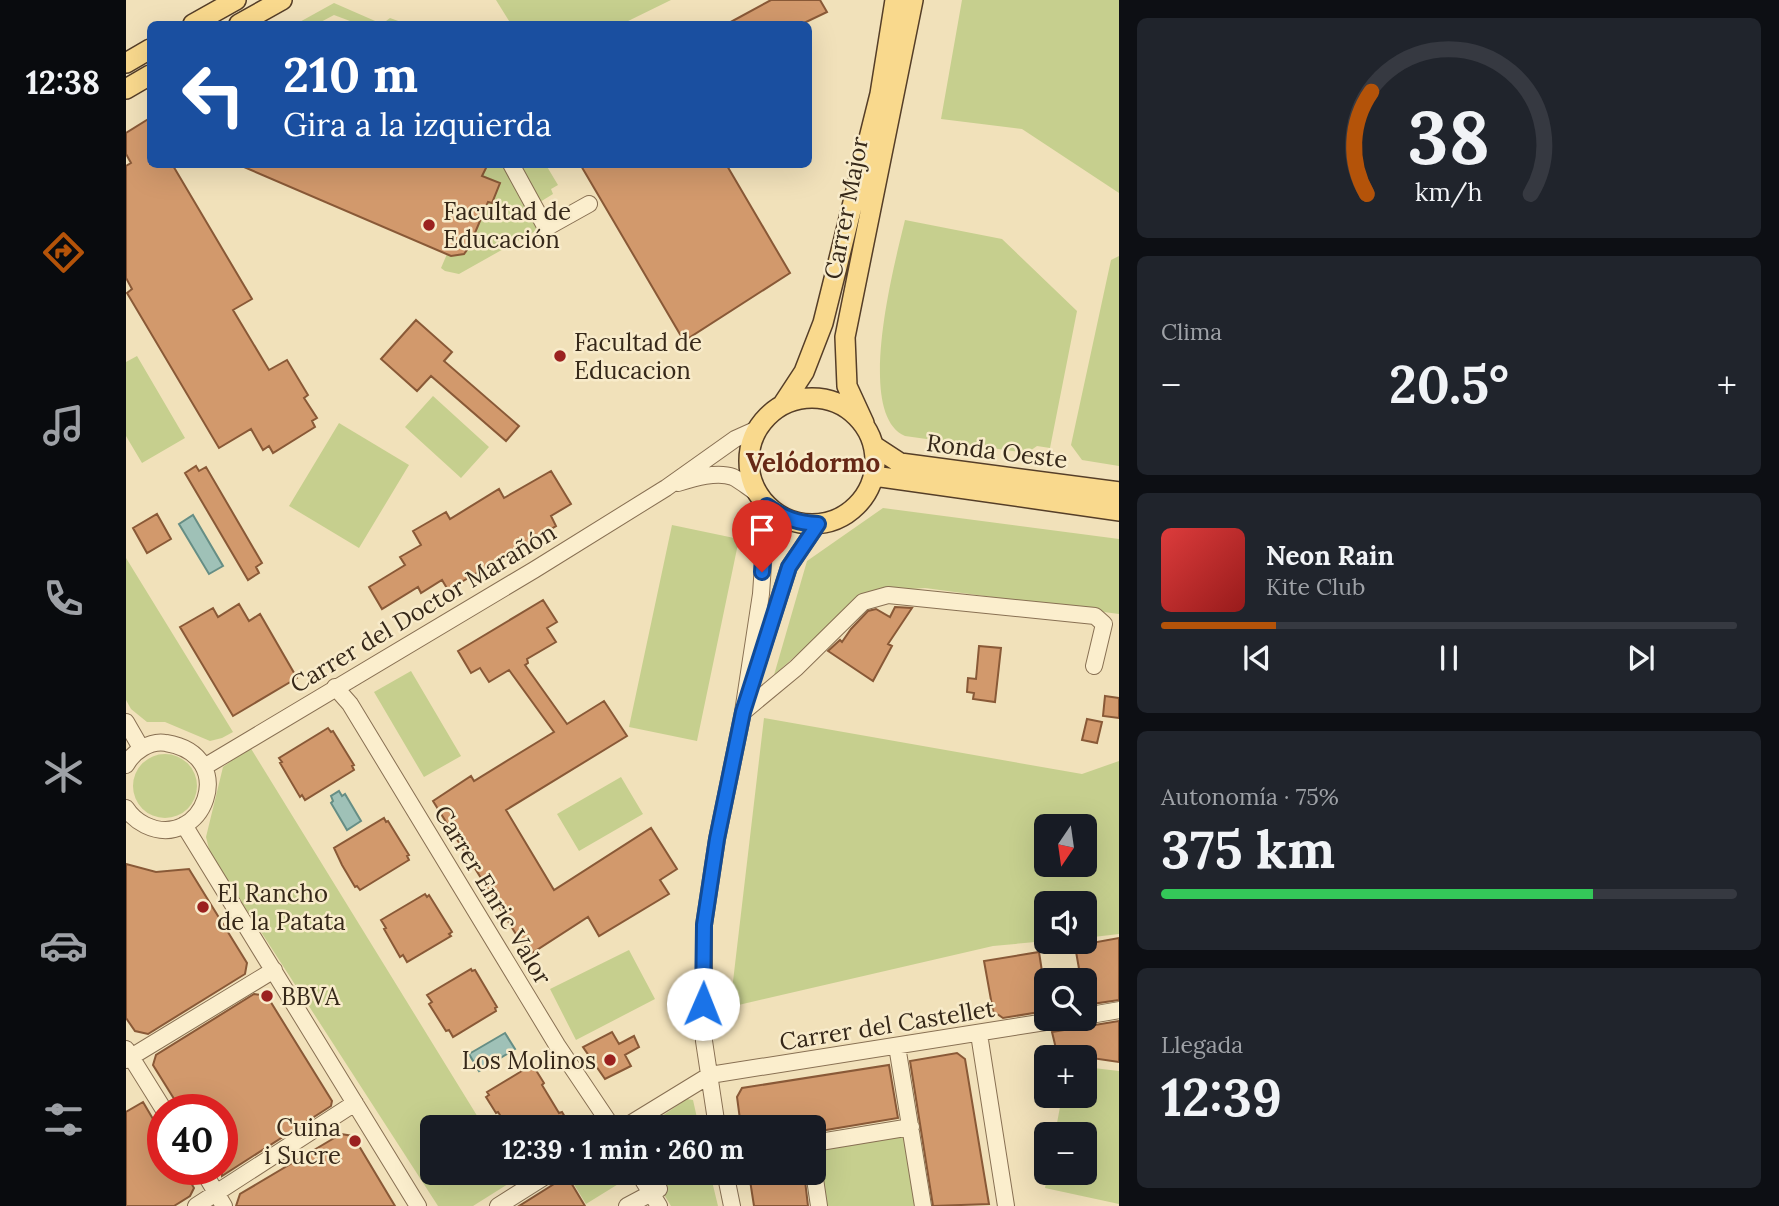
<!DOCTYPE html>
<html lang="es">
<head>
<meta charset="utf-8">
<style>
  body { margin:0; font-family:Lora,serif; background:#20242c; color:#f1f3f6; height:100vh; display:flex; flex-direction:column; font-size:26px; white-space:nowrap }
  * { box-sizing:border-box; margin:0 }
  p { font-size:23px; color:#9ea1a6 }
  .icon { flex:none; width:38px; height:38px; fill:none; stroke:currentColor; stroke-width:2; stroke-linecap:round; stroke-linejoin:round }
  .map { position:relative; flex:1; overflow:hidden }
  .side { display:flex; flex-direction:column; gap:18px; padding:18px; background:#0d0f14; width:660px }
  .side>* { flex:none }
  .guide { position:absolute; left:21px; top:21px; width:665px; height:147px; border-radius:10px; box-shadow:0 7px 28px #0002; background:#1a4fa0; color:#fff; overflow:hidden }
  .needle { width:46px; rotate:193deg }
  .fabs { position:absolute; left:908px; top:814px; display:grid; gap:14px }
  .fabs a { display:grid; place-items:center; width:63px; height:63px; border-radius:10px; background:#171b24; box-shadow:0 7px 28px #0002; font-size:35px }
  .speed { position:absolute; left:21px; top:1094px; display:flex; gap:14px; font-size:35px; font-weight:700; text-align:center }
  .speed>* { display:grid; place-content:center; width:91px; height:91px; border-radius:50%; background:#171b24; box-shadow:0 7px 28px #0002; line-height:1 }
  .speed .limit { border:10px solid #d22; background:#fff; color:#111 }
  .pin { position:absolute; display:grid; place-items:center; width:60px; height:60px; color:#fff; margin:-72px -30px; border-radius:50% 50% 50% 0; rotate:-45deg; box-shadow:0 0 7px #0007 }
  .pin .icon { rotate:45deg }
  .me { position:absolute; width:77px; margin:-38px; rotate:1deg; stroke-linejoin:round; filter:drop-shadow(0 0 5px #0008) }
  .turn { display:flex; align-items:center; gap:24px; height:147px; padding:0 21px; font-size:32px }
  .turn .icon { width:91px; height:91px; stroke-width:2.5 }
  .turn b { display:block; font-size:49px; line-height:60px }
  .big { font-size:52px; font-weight:800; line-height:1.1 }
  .side .widget { flex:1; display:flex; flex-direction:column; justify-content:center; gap:10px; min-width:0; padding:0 24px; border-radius:10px; background:#20242c }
  .side .dial { align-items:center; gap:0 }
  .dial svg { height:182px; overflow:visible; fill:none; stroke:#363941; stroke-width:7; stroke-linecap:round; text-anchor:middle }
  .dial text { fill:#f1f3f6; stroke:none }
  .song { display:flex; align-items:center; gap:21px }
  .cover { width:84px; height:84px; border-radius:10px; background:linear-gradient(135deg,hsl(0 70% 55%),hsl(0 70% 35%)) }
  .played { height:7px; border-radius:4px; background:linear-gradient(90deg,#b45309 20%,#363941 20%) }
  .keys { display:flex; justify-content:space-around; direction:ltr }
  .heat { display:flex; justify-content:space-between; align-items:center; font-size:38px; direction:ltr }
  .charge { height:10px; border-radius:5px; background:linear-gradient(90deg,#34c759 75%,#363941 0) }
  .trip { position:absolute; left:294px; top:1115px; width:406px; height:70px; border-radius:10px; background:#171b24; box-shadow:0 7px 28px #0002; font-weight:800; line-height:70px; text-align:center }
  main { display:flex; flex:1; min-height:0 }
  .menu { display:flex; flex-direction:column; width:126px; justify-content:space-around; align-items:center; background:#090b0e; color:#9ea1a6 }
  .menu .icon { width:49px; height:49px }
  .menu .current { color:#b45309 }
  .menu b { font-size:32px; color:#f1f3f6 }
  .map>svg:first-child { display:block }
  .green { fill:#c6cf8e; fill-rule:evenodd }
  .water { fill:#9fc1b7; stroke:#668e85; stroke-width:2 }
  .building { fill:#d2996c; stroke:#895937; stroke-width:2 }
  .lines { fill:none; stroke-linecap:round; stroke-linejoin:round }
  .minor-casing { stroke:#887053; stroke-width:18 }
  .major-casing { stroke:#553e28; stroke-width:22 }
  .minor { stroke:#fbeecd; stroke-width:16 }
  .major { stroke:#f9d98d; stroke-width:19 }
  .route-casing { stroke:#114b97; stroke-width:18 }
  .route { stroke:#1a73e8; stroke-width:12 }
  .poi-dot { fill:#9b211f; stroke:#f8ebca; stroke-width:2.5 }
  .labels { text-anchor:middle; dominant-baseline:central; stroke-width:5; stroke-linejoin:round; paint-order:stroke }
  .street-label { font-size:24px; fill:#362819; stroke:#f8ebca }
  .poi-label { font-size:24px; fill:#362819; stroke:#f8ebca; text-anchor:start }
  .neighbourhood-label { font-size:26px; font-weight:bold; fill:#662816; stroke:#f8ebca }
</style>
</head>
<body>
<main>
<nav class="menu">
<b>12:38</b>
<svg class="icon current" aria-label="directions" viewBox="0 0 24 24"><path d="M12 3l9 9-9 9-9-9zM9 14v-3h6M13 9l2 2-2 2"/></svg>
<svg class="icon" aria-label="music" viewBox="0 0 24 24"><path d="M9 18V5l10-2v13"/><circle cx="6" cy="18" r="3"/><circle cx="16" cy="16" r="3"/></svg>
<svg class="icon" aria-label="phone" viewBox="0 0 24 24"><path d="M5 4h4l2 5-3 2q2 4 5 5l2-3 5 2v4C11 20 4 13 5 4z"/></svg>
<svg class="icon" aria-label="climate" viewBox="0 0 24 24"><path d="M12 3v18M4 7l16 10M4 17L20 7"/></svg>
<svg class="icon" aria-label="car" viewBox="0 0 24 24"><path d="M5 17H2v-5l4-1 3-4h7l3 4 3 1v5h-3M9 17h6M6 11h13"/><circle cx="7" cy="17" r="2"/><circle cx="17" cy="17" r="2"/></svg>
<svg class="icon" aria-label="filters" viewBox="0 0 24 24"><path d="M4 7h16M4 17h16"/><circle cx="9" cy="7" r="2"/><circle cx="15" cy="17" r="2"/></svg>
</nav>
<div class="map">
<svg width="994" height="1206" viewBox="0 0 994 1206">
  <rect width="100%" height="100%" fill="#f1e1ba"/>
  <path class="green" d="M370,0H545L496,24H385Z
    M836,0H993V193L896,129L815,119Z
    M208,3L256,24L264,18L275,22L274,24H232L208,15L191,24H170Z
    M362,165H376L413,229L333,274L319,271L315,268L321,254H338L343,247L362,202H366L374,183L356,176Z
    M392,165H420L432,185L425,189L427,194L414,202Z
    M779,220L876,239L951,311L924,448L911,446L901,453L779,436C728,414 769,262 779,220Z
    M993,256V466L956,460L945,445L985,260Z
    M11,356L59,438L16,463L0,436V362Z
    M307,396L363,447L335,478L279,427Z
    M213,423L283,465L233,548L163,506Z
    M757,508L993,539V614L799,588L742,592L648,675L681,561Z
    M546,525L613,539L571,741L503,727Z
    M0,558L107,732L96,738L84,741L39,722H21L5,709L0,700Z
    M285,671L335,756L298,777L248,692Z
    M638,718L956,774L993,761V934L959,938V903H920V941L867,946L604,1007ZM920,826H959V864H920Z
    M124,747L358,1127H306V1172L386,1173L390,1179L347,1206H312L84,853L80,837L97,767Z
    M7 786a32 32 0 1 1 64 0a32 32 0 1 1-64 0Z
    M495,777L517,814L453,851L431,814Z
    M503,950L529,999L450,1040L424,989Z
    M959,1067L993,1071V1204L919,1188L922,1173L959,1172V1134H929L936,1096H959Z
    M561,1099L567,1100L573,1127H520Z
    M781,1131L793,1206H696L688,1147Z
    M441,1173H499L502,1178L460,1204Z
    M525,1173H584L592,1206H545Z"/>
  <path class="water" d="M67,515L97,566L83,574L53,524Z
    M213,791L216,796L219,794L235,821L221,830L205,803L207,801L205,796Z
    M379,1033L389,1049L353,1071L343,1054Z"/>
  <path class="building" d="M645,0H694L701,12L676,24H601Z
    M24,118V164H46L126,299L107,310L143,370L161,360L182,395L178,398L191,418L186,421L189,427L147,453L143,446L137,450L125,429L93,448L1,293L6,289L0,278V166L5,163L0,154V133Z
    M111,164H362L356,176L374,183L366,203L362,202L343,247L338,254L325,256Z
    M454,164H600L664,273L558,341Z
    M290,320L326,352L318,361L393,426L380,441L305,376L291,391L255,359Z
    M70,466L73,471L80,467L136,563L130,567L133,573L122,580L59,473Z
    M425,471L445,504L425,516L430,526L322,590L316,580L295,593L292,587L256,609L243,587L279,565L274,557L295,545L287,531L320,512L324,519L373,489L378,498Z
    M31,514L45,539L21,553L7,528Z
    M417,600L431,622L421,628L430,642L401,659L402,663L399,665L441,724L478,701L501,736L380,810L428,890L525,828L551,869L534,880L543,894L473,936L462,917L403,955L307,801L345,776L348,781L428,732L383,670L363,682L354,668L345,673L332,651Z
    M113,604L123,621L134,614L171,678L107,716L54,627L87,608L92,617Z
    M769,607L786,608L762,644L766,646L747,681L702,651L714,640L716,642L725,629L742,611L750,609L764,617Z
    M853,646L875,648L869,702L847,699L848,693L841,692L842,678L850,679Z
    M979,696L993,698V718L977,716Z
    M961,719L976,722L971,743L956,740Z
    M202,728L205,732L207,731L228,765L226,766L228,770L179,800L176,795L174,797L154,763L156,762L153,758Z
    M258,818L260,822L262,821L283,855L281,856L283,860L234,890L231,886L229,887L216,865L208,848Z
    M0,864L30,872L63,869L121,963L119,974L22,1034L9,1031L0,1018Z
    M299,894L301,897L303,895L326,932L323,934L325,936L281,962L277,955L274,957L258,929L260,928L255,920Z
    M993,938V1000L959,1005V980H955L949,946Z
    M913,952L917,978H920V1011L877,1018L867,1011L858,961Z
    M345,969L346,971L349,970L371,1007L369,1008L370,1011L327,1037L323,1030L320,1031L303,1004L306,1002L301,995Z
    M128,994L141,996L206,1101L205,1106L96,1176V1110H55L27,1065L30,1055Z
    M993,1021V1062L959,1057H932L926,1032Z
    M486,1032L493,1044L508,1036L513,1047L499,1055L505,1066L479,1079L457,1047Z
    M831,1053L839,1059L863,1204L807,1206L784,1061Z
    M763,1065L772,1118L688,1132V1127H615L611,1097L616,1088Z
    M404,1066L406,1069L408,1067L418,1083L416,1085L433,1113L436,1112L445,1127H382L372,1112L370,1113L360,1097L363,1095L361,1092Z
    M17,1102L37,1136V1169H57L68,1188L64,1196L48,1206H0V1112Z
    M215,1134L227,1136L269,1206H110L114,1194Z
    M634,1172H678L682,1206H628L623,1174Z
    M436,1179L444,1181L459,1206H393Z"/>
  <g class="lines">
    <defs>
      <path id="minor" d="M385,164L420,228L463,204
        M552,483C568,478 591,471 607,477C615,481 623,488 631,493
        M632,663L663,567L692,524
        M209,687L224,704L431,1045L486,1127
        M617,712L670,668L737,602L762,595L969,616L978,624L968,666
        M0,722L15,748
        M0,765C7,752 24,740 40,743C115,755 77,853 19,825C11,821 5,816 0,808
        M78,767L408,570L540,488L609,439L629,430
        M58,825L292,1206
        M959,1016L994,1010
        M853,1034L880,1206
        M771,1046L797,1206
        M0,1049L38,1110
        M0,1060L148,970
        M499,1127L584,1075L945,1018
        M591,1127L578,1041V925L591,839L617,712L635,594L641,506
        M688,1143L785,1127
        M76,1169L98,1206
        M512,1172L533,1206
        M599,1172L606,1206
        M688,1172L693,1206
        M70,1206L229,1103
        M372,1206L426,1172
        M501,1206L533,1189"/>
      <path id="major" d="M67,24L110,0
        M113,24L156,0
        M0,63L24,49
        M0,89L24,75
        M623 461a63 63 0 1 1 126 0a63 63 0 1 1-126 0Z
        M657,404L678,372L697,323L754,94L769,0
        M738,423L721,386L719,337L787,0
        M748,446L774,463L994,492
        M748,476L994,511"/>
    </defs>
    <use href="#minor" class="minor-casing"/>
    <use href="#major" class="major-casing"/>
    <use href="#minor" class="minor"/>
    <use href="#major" class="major"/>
  </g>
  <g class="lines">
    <defs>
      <path id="route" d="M577,1004L578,925L591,839L617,712L663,567L692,524C671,523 658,518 641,506L636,572"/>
    </defs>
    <use href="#route" class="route-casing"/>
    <use href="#route" class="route"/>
  </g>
  <g class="poi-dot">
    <circle cx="303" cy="225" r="7"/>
    <circle cx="434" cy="356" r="7"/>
    <circle cx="77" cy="907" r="7"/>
    <circle cx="141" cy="996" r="7"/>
    <circle cx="484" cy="1060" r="7"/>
    <circle cx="229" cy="1141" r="7"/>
  </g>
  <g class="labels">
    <g class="street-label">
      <text transform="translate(720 208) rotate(-79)">Carrer Major</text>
      <text transform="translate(871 451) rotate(7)">Ronda Oeste</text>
      <text transform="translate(297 608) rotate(-31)">Carrer del Doctor Marañón</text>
      <text transform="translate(367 895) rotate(59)">Carrer Enric Valor</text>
      <text transform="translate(761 1025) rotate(-9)">Carrer del Castellet</text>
    </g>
    <g class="poi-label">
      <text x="317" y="211">Facultad de<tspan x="317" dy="28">Educación</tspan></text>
      <text x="448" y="342">Facultad de<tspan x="448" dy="28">Educacion</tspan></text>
      <text x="91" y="893">El Rancho<tspan x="91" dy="28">de la Patata</tspan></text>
      <text x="155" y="996">BBVA</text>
      <text x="470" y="1060" text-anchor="end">Los Molinos</text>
      <text x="215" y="1127" text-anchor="end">Cuina<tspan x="215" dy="28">i Sucre</tspan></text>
    </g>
    <g class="neighbourhood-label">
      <text x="687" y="462">Velódormo</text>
    </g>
  </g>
</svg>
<div class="fabs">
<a><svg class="needle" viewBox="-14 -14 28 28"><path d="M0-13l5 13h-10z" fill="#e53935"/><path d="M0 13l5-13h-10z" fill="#9ea1a6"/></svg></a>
<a><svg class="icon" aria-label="sound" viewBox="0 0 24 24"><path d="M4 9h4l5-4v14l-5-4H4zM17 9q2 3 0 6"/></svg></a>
<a><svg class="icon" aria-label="search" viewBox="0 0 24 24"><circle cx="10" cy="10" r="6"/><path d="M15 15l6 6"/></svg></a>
<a>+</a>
<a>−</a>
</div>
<div class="speed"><div class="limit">40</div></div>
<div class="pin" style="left:636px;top:572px;background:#d93025"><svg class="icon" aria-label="arrive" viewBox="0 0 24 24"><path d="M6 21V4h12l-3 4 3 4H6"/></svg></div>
<svg class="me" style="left:577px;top:1004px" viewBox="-20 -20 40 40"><circle r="19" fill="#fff"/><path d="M0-13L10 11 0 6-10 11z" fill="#1a73e8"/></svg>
<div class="trip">12:39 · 1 min · 260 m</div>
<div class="guide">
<div class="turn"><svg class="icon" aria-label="left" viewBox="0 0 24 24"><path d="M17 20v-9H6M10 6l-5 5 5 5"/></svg><div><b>210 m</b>Gira a la izquierda</div></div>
</div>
</div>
<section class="side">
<div class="widget dial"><svg viewBox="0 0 100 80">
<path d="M14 69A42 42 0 1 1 86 69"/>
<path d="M14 69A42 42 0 0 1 16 24" stroke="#b45309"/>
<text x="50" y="56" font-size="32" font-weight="700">38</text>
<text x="50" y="72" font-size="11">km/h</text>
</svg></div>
<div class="widget"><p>Clima</p>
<div class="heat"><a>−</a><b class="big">20.5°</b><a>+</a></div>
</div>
<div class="widget">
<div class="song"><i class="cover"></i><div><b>Neon Rain</b><p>Kite Club</p></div></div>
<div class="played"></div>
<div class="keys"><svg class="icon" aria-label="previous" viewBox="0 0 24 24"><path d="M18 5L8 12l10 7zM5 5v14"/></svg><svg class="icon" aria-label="pause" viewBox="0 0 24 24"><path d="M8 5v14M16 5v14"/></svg><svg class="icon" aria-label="next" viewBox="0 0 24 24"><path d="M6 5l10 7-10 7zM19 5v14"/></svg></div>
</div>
<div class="widget"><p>Autonomía · 75%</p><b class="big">375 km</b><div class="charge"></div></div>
<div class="widget"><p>Llegada</p><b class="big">12:39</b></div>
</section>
</main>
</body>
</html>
